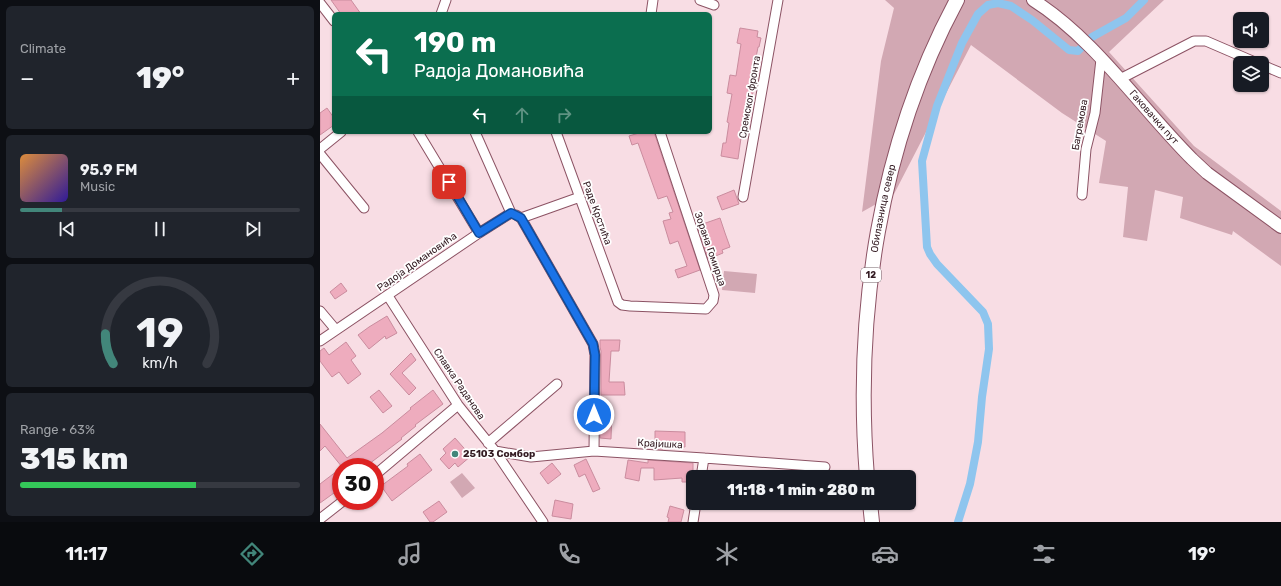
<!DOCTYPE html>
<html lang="en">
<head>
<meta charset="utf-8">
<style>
  body { margin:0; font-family:Rubik,sans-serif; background:#20242c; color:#f1f3f6; height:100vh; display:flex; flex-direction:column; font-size:15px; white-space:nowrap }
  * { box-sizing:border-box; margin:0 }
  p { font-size:13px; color:#9ea1a6 }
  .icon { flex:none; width:22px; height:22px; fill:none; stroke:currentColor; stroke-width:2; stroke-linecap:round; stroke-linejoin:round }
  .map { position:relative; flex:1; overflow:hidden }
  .details { display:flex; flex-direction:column; gap:6px; padding:6px; background:#0d0f14; width:320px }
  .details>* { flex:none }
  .top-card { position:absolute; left:12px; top:12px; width:380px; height:122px; border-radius:6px; box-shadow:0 1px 3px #0004; background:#0b6e4f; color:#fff; overflow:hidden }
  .fabs { position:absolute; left:913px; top:12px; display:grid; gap:8px }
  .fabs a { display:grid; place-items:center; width:36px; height:36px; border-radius:6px; background:#171b24; box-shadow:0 1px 3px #0004; font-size:20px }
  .speed { position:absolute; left:12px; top:458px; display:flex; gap:8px; font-size:20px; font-weight:700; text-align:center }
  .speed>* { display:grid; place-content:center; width:52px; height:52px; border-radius:50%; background:#171b24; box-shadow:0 1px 3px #0004; line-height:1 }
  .speed .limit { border:6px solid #d22; background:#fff; color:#111 }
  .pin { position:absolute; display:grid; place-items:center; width:34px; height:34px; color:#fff; margin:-17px; border-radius:8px; box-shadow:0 2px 6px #0006 }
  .me { position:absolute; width:44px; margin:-22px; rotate:0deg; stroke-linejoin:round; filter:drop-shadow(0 0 3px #0008) }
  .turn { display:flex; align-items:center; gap:14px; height:84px; padding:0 16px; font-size:18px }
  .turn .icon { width:52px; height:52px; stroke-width:2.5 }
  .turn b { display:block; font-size:28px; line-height:34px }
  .lanes { display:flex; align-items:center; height:38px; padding:0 16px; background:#0003; justify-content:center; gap:20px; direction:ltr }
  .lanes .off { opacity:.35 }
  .big { font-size:30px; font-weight:800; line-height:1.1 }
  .details .tile { flex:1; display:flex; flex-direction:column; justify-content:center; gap:6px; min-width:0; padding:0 14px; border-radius:6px; background:#20242c }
  .details .dial { align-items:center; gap:0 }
  .dial svg { height:104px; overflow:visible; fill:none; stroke:#363941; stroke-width:7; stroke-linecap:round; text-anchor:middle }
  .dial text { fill:#f1f3f6; stroke:none }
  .song { display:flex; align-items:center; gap:12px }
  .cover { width:48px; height:48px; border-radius:6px; background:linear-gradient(135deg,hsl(30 70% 55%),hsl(250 70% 35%)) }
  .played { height:4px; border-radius:2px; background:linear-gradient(90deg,#42867a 15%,#363941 15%) }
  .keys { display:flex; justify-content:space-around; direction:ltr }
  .heat { display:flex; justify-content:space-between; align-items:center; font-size:22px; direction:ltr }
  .charge { height:6px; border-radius:3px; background:linear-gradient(90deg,#34c759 63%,#363941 0) }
  .trip { position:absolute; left:366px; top:470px; width:230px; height:40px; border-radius:6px; background:#171b24; box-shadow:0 1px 3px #0004; font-weight:800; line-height:40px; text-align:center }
  .tab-bar { display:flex; height:64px; justify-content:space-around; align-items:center; background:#090b0e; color:#9ea1a6 }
  .tab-bar .icon { width:28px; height:28px }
  .tab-bar .selected { color:#42867a }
  .tab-bar b { font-size:18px; color:#f1f3f6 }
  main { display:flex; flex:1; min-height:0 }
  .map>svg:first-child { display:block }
  .green { fill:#d2a8b3 }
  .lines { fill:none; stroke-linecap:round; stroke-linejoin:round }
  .canal { stroke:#8ec5ee; stroke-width:8 }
  .building { fill:#eeacbe; stroke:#ca8c9e }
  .street-casing { stroke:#8c5364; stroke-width:11 }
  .secondary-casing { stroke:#8c5364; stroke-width:14 }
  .primary-casing { stroke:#8c5364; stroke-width:16 }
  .street { stroke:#fff; stroke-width:9 }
  .secondary { stroke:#fff; stroke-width:12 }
  .primary { stroke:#fff; stroke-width:14 }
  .route-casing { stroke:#114b97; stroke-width:10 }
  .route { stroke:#1a73e8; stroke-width:7 }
  .poi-dot { fill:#42867a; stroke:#fff; stroke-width:1.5 }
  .labels { text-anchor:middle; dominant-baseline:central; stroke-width:3.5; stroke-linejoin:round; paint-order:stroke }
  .shield { fill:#fff; stroke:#705f64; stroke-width:1 }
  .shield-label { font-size:9px; font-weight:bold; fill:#331b22 }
  .street-label { font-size:10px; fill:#331b22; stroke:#fff }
  .poi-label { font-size:10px; font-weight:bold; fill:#331b22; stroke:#fff; text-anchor:start }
</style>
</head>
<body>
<main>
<section class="details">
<div class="tile"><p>Climate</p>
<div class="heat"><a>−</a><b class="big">19°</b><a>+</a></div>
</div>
<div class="tile">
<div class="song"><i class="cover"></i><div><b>95.9 FM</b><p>Music</p></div></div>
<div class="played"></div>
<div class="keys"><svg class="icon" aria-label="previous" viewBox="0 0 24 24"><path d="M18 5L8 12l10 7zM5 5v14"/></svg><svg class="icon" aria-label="pause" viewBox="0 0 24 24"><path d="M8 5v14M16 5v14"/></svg><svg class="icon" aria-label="next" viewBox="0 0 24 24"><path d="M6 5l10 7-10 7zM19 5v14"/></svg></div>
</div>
<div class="tile dial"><svg viewBox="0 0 100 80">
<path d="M14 69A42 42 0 1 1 86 69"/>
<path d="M14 69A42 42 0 0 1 8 46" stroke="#42867a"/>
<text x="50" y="56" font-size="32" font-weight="700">19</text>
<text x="50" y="72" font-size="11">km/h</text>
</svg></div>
<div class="tile"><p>Range · 63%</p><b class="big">315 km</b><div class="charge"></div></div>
</section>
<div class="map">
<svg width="961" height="522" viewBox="0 0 961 522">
  <rect width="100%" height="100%" fill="#f8dde4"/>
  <path class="green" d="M565,0H844L789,52L874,146L961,211V266L913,231L912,235L860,218L863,197L835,190L827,241L803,237L808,187L779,183L786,141L742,113L651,45L574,194L542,212L561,61L574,8Z
    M404,271L437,274L435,293L402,290Z
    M142,473L155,488L142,498L130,482Z"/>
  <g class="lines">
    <path class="canal" d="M638,522L650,484L658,442L662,397L669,349L668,324L663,312L617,264L610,254L607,247L602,161L617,106L642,43L658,14L668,5L678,3L691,6L712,20L749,50L758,51L772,37L806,18L824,0"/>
  </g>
  <path class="building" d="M11,0H31L41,14H21Z
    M420,28L438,31L437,37L441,38L439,47H438L432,79H435L432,98L430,97L428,111L425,110L418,159L401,156L403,143H406L409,123L407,122L412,94L407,93L410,75L416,76L421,44L417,43Z
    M7,108L14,118V125L0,135V113Z
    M322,132H334L380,270L358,278L355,270L367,266L358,241L350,244L343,221L351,219L349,213L353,212L347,196L338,199L318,143L312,145L309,136Z
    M414,190L419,204L402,210L397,197Z
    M400,218L405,233L410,247L402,250L403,253L388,259L377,226Z
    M21,283L27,291L15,299L10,292Z
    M67,316L77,333L66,339L65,336L49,349L38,335L49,327Z
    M280,340H300L299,351H291L289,382H304L305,395H281V351L280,347Z
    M26,342L36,356L31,360L41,374L28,384L19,372L12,377L0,361V351L4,348L9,355Z
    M91,353L96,360L82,373L96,388L89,395L70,374Z
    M59,390L72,406L63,413L50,397Z
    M113,390L123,404L95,425L96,426L81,438L82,439L45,467H22L5,446L0,451V424L27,458L62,433L91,409L90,408Z
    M280,408H292L291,439L280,438Z
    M335,431L365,432V447L343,446V449H335Z
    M135,438L151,456L138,467L135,463L129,469L120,459L126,453L123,449Z
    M100,454L112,470L72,501L61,486L88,466L87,464Z
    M266,459L280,489L273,492L265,474L259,477L254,465Z
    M308,460L328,463V460L373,463V482H362V478L334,480V468H321L319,481L305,478Z
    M232,463L241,474L228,484L220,473Z
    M21,468V490L15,494L14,493L0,503V484Z
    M235,500L253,504L251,519L232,516Z
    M119,501L127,512L113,522H110L103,512Z
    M350,506L364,510L361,522H348L349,518L347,517Z"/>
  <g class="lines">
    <defs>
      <path id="street" d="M380,0L394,5
        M0,3L14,21
        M121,14L126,0
        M331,14L333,0
        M942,65L961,73
        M800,79L874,41H886L937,63
        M98,132L159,233
        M236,132L298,302L302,305L310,306L386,309L393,301L394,295L340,132
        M0,149L21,132
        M0,154L44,208
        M762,195L766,149L775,113L781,59
        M423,197L458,0
        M196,215L201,218L260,197
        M201,218L273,344L275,355L274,451
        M68,296L138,405L175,451L223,522
        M0,311L16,330
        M0,341L159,233L191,213L155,132
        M168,443L237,384
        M175,451L211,457L274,451L384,458L505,467
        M55,475L138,405
        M381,477L384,458
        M0,519L23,501
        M373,522L376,503"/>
      <g id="secondary">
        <path id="s1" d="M713,0C775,39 820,107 872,159L887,173L961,227"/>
      </g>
      <g id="primary">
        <path id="s2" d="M547,477C534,314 559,145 637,0"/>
        <path d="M550,503L552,522"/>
      </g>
    </defs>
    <use href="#street" class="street-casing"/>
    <use href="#secondary" class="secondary-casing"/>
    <use href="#primary" class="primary-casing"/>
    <use href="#street" class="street"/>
    <use href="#secondary" class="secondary"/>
    <use href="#primary" class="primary"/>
  </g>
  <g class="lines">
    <defs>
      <path id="route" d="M129,182L159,233L191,213L201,218L273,344L275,355L274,415"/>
    </defs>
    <use href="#route" class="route-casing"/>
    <use href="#route" class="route"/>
  </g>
  <circle class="poi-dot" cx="135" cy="454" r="4"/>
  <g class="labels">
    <rect class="shield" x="541" y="268" width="20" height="14" rx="3"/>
    <g class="shield-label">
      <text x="551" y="275">12</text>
    </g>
    <g class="street-label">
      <text transform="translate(430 97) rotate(-80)">Сремског фронта</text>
      <text stroke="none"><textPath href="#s1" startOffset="169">Гаковачки пут</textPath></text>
      <text transform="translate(760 125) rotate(-80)">Багремова</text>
      <text stroke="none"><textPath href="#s2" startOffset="270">Обилазница север</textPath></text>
      <text transform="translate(277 213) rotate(70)">Раде Крстића</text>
      <text transform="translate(390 249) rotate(71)">Зорана Гомирца</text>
      <text transform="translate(97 262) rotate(-35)">Радоја Домановића</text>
      <text transform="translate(139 384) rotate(56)">Славка Раданова</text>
      <text transform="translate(340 444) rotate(3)">Крајишка</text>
    </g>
    <g class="poi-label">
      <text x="143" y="454">25103 Сомбор</text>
    </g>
  </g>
</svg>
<div class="fabs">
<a><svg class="icon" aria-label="sound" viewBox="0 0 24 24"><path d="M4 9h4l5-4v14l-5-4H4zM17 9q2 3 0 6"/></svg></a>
<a><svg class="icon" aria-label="layers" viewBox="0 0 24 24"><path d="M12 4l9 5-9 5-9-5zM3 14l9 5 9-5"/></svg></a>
</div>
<div class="speed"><div class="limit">30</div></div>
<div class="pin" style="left:129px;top:182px;background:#d93025"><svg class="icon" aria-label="arrive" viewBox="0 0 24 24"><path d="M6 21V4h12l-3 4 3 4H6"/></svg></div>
<svg class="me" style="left:274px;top:415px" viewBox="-20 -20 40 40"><circle r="17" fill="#1a73e8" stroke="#fff" stroke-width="3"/><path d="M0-11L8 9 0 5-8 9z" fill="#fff"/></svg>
<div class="trip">11:18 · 1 min · 280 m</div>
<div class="top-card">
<div class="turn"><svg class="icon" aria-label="left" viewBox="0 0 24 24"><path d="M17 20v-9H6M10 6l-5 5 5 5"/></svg><div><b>190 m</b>Радоја Домановића</div></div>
<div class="lanes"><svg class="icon" aria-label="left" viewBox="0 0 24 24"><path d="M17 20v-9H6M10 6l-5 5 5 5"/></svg><svg class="icon off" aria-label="ahead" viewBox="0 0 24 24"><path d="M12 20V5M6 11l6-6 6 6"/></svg><svg class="icon off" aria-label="right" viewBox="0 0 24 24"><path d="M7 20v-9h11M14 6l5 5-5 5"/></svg></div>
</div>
</div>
</main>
<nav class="tab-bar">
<b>11:17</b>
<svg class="icon selected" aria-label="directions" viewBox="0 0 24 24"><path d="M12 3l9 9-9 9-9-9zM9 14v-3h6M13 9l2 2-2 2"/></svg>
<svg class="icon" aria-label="music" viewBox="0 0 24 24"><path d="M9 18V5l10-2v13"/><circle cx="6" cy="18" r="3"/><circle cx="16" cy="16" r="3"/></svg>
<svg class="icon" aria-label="phone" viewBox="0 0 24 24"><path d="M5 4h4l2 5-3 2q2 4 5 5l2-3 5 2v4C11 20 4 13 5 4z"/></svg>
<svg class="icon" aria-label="climate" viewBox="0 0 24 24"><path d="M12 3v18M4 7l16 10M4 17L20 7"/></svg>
<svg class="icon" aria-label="car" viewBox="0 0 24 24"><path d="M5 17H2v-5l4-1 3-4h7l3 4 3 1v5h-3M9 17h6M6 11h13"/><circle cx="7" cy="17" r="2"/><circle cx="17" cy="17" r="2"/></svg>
<svg class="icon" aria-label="filters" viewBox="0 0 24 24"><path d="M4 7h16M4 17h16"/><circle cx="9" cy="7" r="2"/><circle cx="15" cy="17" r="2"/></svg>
<b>19°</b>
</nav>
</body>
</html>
